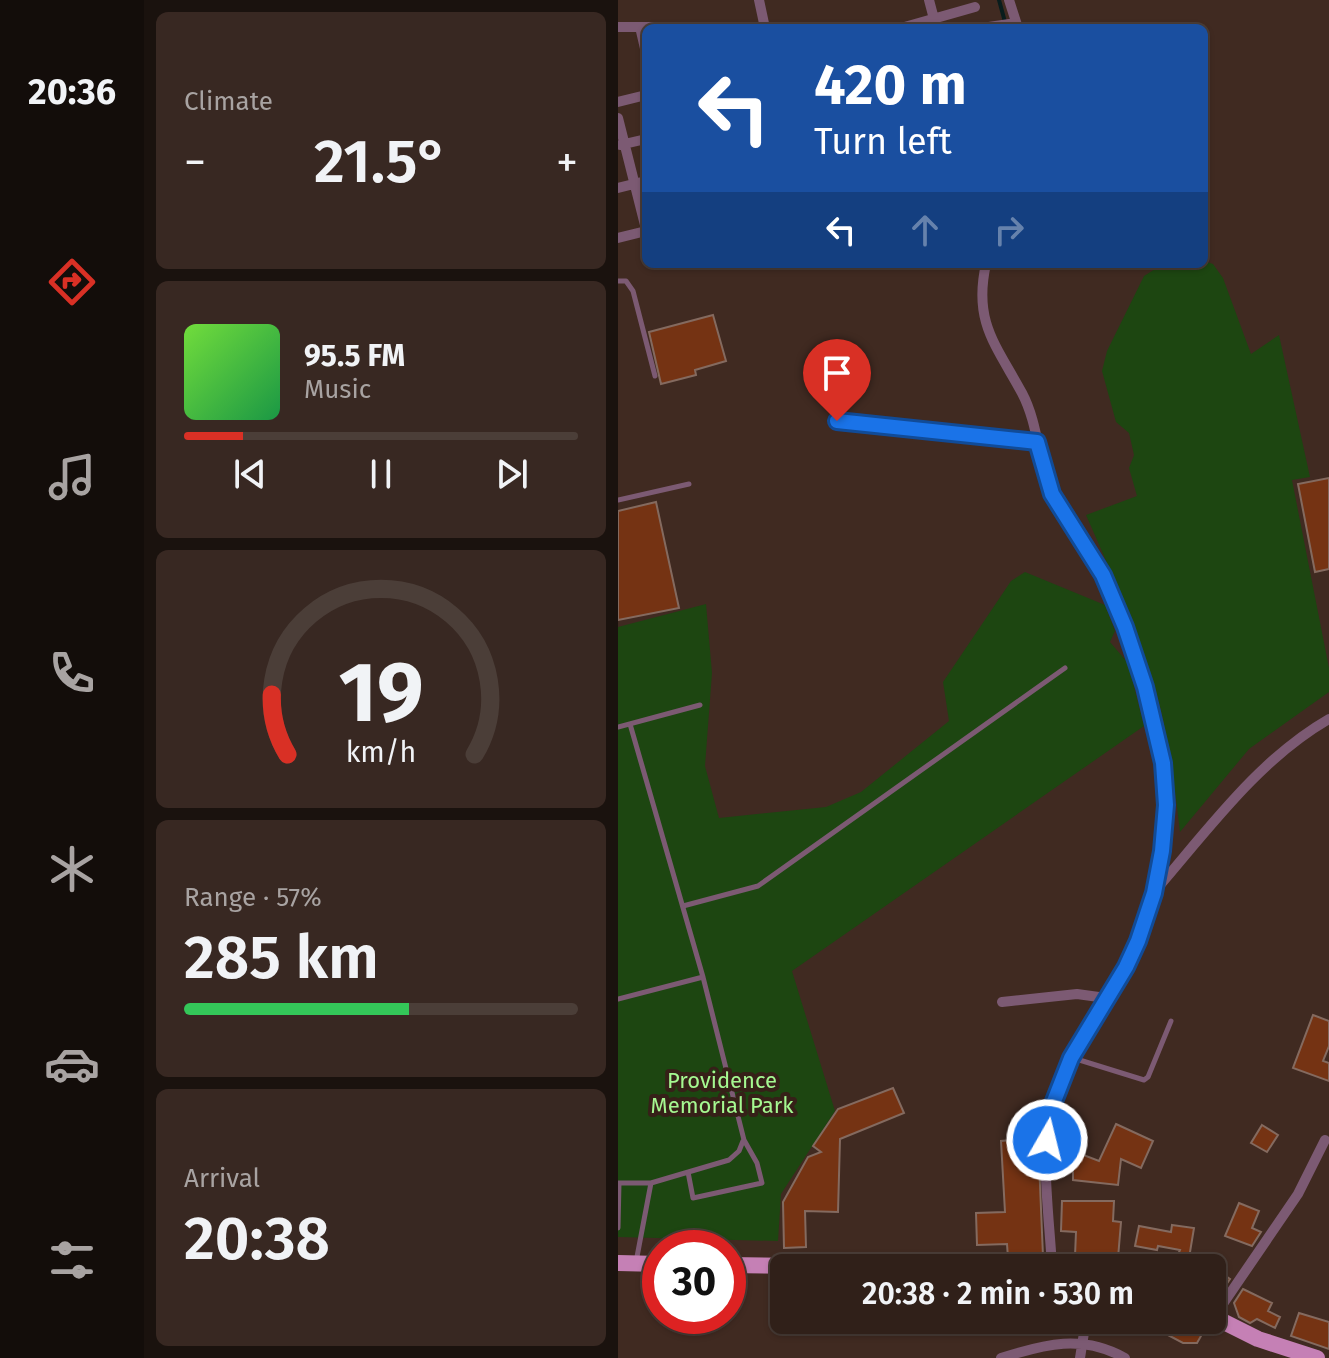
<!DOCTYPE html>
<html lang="en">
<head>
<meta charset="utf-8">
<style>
  body { margin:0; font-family:"Fira Sans",sans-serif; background:#382822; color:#f1f3f6; height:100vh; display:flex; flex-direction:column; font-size:30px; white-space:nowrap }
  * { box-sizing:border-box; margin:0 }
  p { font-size:26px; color:#a8a3a2 }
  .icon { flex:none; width:44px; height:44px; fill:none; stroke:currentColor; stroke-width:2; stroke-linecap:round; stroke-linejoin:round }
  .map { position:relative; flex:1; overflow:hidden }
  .details { display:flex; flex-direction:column; gap:12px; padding:12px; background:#1a120e; width:474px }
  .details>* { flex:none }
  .banner { position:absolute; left:24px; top:24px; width:566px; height:244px; border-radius:12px; box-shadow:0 2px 6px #0004,0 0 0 2px #4b3e38; background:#1a4fa0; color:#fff; overflow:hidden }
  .speed { position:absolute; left:24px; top:1230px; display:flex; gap:16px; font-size:40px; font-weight:700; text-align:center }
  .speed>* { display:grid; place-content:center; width:104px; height:104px; border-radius:50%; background:#302019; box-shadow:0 2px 6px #0004,0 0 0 2px #4b3e38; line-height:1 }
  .speed .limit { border:12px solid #d22; background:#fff; color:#111 }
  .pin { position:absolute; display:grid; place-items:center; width:68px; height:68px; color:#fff; margin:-82px -34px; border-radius:50% 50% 50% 0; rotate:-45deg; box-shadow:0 0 8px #0007 }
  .pin .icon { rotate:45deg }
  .me { position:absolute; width:88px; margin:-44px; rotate:8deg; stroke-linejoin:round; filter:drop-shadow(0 0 6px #0008) }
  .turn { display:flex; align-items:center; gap:28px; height:168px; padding:0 40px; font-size:36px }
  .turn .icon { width:104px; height:104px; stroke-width:2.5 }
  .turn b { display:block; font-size:56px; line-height:68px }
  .lanes { display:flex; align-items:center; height:76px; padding:0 40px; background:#0003; justify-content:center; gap:40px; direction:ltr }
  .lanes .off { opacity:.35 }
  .big { font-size:60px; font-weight:600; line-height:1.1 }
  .details .widget { flex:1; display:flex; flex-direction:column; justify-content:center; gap:12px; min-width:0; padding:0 28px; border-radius:12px; background:#382822 }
  .details .dial { align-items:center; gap:0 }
  .dial svg { height:208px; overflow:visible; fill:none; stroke:#4b3e38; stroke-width:7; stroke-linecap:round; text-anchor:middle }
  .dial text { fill:#f1f3f6; stroke:none }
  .song { display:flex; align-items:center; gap:24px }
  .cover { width:96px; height:96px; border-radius:12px; background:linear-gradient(135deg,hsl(100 70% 55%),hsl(140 70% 35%)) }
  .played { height:8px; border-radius:4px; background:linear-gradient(90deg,#d93025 15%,#4b3e38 15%) }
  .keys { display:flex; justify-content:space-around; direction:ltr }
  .heat { display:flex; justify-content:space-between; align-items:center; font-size:44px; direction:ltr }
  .charge { height:12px; border-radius:6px; background:linear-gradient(90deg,#34c759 57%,#4b3e38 0) }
  .trip { position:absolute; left:152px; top:1254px; width:456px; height:80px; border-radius:12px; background:#302019; box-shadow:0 2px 6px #0004,0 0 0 2px #4b3e38; font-weight:600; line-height:80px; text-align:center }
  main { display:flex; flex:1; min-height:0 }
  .dock { display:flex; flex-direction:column; width:144px; justify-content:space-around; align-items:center; background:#130d0a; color:#a8a3a2 }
  .dock .icon { width:56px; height:56px }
  .dock .selected { color:#d93025 }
  .dock b { font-size:36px; color:#f1f3f6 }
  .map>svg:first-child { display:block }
  .green { fill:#1d4611 }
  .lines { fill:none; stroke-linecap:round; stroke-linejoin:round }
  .stream { stroke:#091d1d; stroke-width:4 }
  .building { fill:#753313; stroke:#846a5f; stroke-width:2 }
  .lane { stroke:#7c5a73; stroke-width:5 }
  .street { stroke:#7c5a73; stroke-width:10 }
  .primary { stroke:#c580b5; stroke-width:16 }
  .route-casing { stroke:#114b97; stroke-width:20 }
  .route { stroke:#1a73e8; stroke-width:14 }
  .labels { text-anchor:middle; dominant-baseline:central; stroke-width:8; stroke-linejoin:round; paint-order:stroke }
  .park-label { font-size:22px; fill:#a5f891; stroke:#362018 }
</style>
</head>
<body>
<main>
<nav class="dock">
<b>20:36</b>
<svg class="icon selected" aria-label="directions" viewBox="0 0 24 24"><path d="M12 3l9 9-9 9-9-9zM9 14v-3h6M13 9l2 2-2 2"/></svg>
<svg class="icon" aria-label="music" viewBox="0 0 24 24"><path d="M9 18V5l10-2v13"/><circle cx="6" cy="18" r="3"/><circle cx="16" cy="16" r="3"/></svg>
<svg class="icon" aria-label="phone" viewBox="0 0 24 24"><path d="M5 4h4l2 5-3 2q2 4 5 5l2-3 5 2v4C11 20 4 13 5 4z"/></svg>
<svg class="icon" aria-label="climate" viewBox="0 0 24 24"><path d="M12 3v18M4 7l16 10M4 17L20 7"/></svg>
<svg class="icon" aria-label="car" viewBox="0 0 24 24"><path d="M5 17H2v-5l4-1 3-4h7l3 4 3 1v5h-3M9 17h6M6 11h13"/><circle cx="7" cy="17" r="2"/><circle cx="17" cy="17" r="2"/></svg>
<svg class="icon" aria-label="filters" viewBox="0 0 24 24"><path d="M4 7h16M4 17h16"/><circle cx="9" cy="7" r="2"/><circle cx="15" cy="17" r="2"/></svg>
</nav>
<section class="details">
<div class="widget"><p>Climate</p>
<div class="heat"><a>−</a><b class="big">21.5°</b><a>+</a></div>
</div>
<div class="widget">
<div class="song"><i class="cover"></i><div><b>95.5 FM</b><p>Music</p></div></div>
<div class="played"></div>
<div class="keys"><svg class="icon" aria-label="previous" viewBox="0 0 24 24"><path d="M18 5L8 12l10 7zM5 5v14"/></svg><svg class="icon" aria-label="pause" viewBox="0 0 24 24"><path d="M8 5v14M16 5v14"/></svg><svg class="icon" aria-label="next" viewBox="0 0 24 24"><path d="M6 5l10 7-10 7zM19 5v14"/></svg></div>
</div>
<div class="widget dial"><svg viewBox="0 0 100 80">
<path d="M14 69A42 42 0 1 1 86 69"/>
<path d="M14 69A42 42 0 0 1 8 46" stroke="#d93025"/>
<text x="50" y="56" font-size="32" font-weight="700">19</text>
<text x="50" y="72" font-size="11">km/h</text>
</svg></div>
<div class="widget"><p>Range · 57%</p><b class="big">285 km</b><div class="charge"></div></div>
<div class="widget"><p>Arrival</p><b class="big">20:38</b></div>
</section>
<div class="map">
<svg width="711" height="1358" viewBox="0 0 711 1358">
  <rect width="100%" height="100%" fill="#402a21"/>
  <path class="green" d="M586,261L595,264L605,278L633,354L661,335L692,477L674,480L711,668V692L631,749L562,832C556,781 550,730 535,681C517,624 492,570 468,515L519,496L511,468L516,455L511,433L498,422L484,371L489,351L526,276L545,264H586Z
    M407,572L487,605L497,631L492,642L510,663L526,726L174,971L217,1111L163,1194L160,1241L0,1237V627L88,604L94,673L87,766L101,818L208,807L243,792L331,721L325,682L393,581Z"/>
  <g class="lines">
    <path class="stream" d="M381,0L387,22"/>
  </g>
  <path class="building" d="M95,315L108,361L77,370L78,375L43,384L31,332Z
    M711,478V569L697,572L680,484Z
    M38,502L61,608L0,620V511Z
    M695,1015L711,1021V1046L705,1061L711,1063V1081L675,1068Z
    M275,1088L286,1113L222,1139L220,1212L187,1211L188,1247L166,1248L165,1202L190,1157L203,1152L195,1146L220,1109Z
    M498,1124L535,1141L523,1168L503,1159L500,1185L455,1180V1151L481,1161Z
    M644,1125L660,1135L649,1152L633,1143Z
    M420,1138L425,1256L390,1258L389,1244L359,1245L358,1213L387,1212L383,1141Z
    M444,1201H496L495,1221L503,1222L500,1258L457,1256L458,1232L443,1231Z
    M621,1203L641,1211L634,1228L643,1232L634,1246L607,1236Z
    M554,1225L576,1228L571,1258L593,1268H554L562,1250L540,1246L539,1250L517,1246L521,1226L553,1232Z
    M599,1270L612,1279L599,1298L594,1294V1277Z
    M625,1289L654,1303L650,1311L662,1317L657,1328L639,1319L632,1323L621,1317L616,1303Z
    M681,1313L711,1322V1349L673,1336Z
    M555,1320H578L576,1323L587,1329L579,1343H565L548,1334Z"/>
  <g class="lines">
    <path class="lane" d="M0,281H8L15,291L37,376
      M0,500L71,484
      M12,724L85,977L126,1140L139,1163L144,1183L75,1198L70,1172
      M0,727L82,705
      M65,906L140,886L447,668
      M0,999L85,977
      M455,1058L526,1080L530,1077L553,1021
      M0,1183H33L111,1160L121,1151L125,1141
      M0,1228L1,1183
      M18,1262L33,1183"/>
    <path class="street" d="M141,0L147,28
      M311,0L316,19
      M391,0L400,28
      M0,27H147
      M22,27L28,53
      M283,28L357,7
      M364,28L398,23
      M0,102L28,95
      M0,118L28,229
      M2,145L28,139
      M0,188L28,181
      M0,238L28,231
      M368,264C355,322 378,345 404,393C421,425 420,464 435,497C452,531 479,560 495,595C518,647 535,706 545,762C557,827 540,911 508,968C483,1012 452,1051 435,1100C420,1143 432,1221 434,1268
      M219,421L419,442
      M537,891C589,831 641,759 711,719
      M384,1002L459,994L488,998
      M596,1317L680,1194L707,1140
      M383,1358C427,1344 464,1334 507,1358
      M462,1358L468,1320"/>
    <path class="primary" d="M0,1263L42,1264
      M110,1265L370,1268
      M594,1316L640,1339L699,1358"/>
  </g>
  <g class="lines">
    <defs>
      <path id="route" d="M219,421L419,442L434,494L485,575L507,627L527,687L545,763L548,805L544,851L536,893L520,941L508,967L453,1058L431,1114L429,1140"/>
    </defs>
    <use href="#route" class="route-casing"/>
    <use href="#route" class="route"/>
  </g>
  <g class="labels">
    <g class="park-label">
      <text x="104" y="1080">Providence<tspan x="104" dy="25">Memorial Park</tspan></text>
    </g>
  </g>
</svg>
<div class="speed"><div class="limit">30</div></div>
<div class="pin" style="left:219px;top:421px;background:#d93025"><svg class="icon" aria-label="arrive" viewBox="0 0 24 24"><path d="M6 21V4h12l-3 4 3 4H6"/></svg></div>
<svg class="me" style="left:429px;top:1140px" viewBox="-20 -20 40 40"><circle r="17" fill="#1a73e8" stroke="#fff" stroke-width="3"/><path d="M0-11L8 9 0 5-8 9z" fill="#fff"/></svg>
<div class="trip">20:38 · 2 min · 530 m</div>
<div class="banner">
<div class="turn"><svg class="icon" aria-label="left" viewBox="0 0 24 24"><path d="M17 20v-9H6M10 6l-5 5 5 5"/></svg><div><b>420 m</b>Turn left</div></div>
<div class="lanes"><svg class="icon" aria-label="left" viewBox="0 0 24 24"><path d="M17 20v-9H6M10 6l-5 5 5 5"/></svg><svg class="icon off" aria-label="ahead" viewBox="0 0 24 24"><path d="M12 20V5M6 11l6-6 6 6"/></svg><svg class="icon off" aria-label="right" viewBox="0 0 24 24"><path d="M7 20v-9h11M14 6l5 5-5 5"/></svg></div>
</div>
</div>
</main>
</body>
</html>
